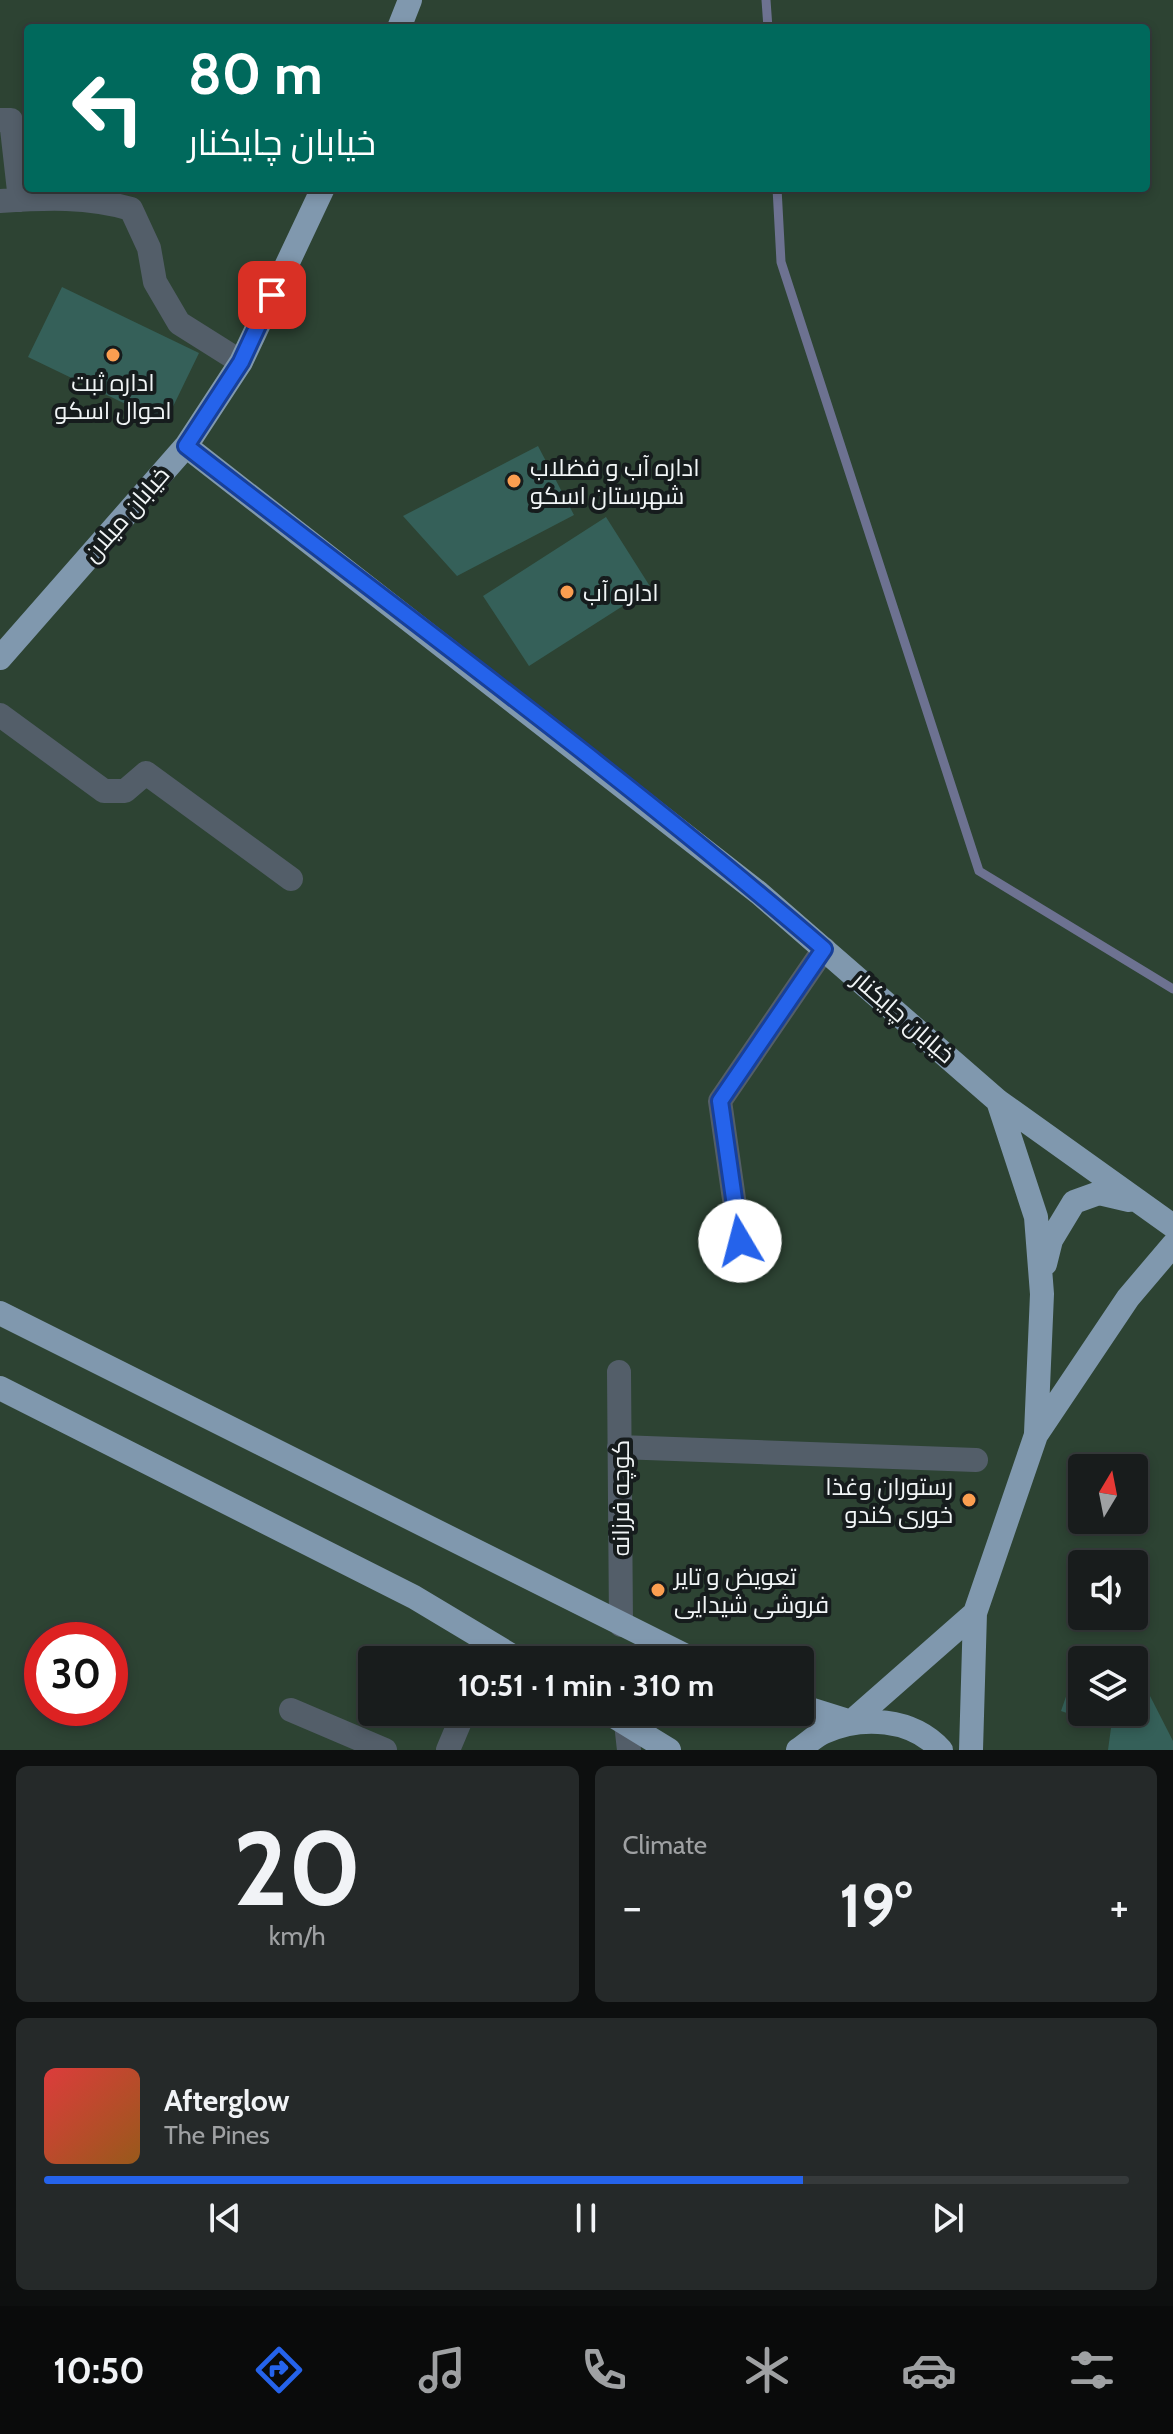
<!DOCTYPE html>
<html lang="en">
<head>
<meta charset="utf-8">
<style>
  body { margin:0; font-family:Cabin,Cairo,sans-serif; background:#252929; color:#f1f3f6; height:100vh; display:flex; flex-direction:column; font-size:30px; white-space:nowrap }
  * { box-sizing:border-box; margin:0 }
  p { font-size:26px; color:#9fa1a3 }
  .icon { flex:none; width:44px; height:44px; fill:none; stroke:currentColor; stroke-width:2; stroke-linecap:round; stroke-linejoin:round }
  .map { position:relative; height:1750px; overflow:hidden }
  .drawer { display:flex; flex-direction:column; gap:16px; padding:16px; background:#0d0f0f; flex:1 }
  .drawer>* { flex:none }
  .top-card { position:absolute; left:24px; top:24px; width:1126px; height:168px; border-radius:8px; box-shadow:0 4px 12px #0003,0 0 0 2px #363a3b; background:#00695c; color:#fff; overflow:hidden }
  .needle { width:52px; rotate:10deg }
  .buttons { position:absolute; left:1068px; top:1454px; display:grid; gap:16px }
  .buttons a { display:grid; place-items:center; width:80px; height:80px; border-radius:8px; background:#181c1c; box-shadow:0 4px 12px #0003,0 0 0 2px #363a3b; font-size:40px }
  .speed { position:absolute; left:24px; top:1622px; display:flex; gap:16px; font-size:40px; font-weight:700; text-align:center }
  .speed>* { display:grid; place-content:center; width:104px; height:104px; border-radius:50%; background:#181c1c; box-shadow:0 4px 12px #0003,0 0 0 2px #363a3b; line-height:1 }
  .speed .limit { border:12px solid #d22; background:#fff; color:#111 }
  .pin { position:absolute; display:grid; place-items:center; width:68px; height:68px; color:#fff; margin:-34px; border-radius:16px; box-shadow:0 4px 12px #0006 }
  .me { position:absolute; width:88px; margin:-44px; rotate:352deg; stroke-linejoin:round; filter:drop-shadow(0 0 6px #0008) }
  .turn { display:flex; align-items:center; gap:28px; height:168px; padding:0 32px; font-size:36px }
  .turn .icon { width:104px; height:104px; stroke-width:2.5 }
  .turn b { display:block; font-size:56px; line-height:68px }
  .big { font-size:60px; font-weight:700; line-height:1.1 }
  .drawer .widget { flex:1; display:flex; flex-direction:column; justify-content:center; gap:12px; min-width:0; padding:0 28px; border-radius:12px; background:#252929 }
  .drawer .dial { align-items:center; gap:0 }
  .dial b { font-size:104px; line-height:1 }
  .song { display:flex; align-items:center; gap:24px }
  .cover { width:96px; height:96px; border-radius:12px; background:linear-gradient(135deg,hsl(0 70% 55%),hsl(30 70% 35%)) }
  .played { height:8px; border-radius:4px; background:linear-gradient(90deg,#2563eb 70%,#363a3b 70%) }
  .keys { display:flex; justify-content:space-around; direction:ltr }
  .heat { display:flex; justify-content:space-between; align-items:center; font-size:44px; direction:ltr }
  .drawer .tiles { flex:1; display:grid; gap:16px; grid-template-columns:1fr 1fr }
  .widget:last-child { grid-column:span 2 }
  .trip { position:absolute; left:358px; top:1646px; width:456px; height:80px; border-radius:8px; background:#181c1c; box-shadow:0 4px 12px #0003,0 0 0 2px #363a3b; font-weight:700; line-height:80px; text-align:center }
  .dock { display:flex; height:128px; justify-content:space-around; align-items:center; background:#0a0b0b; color:#9fa1a3 }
  .dock .icon { width:56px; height:56px }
  .dock .active { color:#2563eb }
  .dock b { font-size:36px; color:#f1f3f6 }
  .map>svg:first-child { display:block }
  .green { fill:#2d4333; fill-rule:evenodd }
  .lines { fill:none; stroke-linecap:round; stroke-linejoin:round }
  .stream { stroke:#6d7291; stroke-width:9 }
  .building { fill:#356059 }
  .minor { stroke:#535e69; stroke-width:24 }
  .major { stroke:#8098ae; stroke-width:24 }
  .route-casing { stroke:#184099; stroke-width:20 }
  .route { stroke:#2563eb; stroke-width:14 }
  .poi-dot { fill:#fb9e50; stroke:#161c1d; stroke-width:3 }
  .labels { text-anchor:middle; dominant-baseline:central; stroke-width:8; stroke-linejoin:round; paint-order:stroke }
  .poi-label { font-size:24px; fill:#f1f5f6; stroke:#161c1d; text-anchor:start }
  .street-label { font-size:24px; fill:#f1f5f6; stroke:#161c1d }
</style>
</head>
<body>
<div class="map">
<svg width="1173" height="1750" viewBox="0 0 1173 1750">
  <rect width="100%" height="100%" fill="#202526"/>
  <path class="green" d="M0,0H1173V1750H0ZM28,28H1146V188H28ZM1082,1468H1134V1520H1082ZM1082,1564H1134V1616H1082ZM42,1640H110V1708H42ZM372,1660H800V1712H372ZM1082,1660H1134V1712H1082Z"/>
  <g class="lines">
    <path class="stream" d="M766,0L768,28
      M777,188L781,262L979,871L1173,989"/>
  </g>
  <path class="building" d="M62,287L199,353L165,423L28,357Z
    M538,446L574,515L457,576L403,516Z
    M606,517L651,588L529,666L483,596Z
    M1076,1668L1082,1670V1712H1134V1688L1149,1694L1173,1741V1750H1108L1111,1728L1061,1711Z"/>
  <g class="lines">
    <path class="minor" d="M0,120H11L20,200
      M0,201C45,198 88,196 131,209L149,248L155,282L179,323L241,362
      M0,715L104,791H125L146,773L291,879
      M740,1241L720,1101L824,949
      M619,1372L621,1625
      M619,1447L976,1460
      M291,1710L385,1750
      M626,1723L629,1750
      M448,1750L464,1712"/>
    <path class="major" d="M399,28L410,0
      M186,446L759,893L998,1101L1173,1226
      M0,658L186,446L241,362L323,188
      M998,1101L1036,1217L1042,1294L1036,1433
      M1045,1264L1051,1240L1074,1202L1099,1193L1129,1200
      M0,1313L694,1660
      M0,1388L414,1597L519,1660
      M800,1706L851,1722L975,1613
      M607,1712L669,1750
      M798,1750C807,1744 815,1736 824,1732C862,1715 912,1718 941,1750
      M971,1750L975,1613L1036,1435L1128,1298L1173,1245"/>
  </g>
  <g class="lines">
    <defs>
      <path id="route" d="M272,295L241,362L186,446C399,612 619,772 824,949L720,1101L740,1241"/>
    </defs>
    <use href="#route" class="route-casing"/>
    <use href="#route" class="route"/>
  </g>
  <g class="poi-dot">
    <circle cx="113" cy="355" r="8"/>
    <circle cx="514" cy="481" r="8"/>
    <circle cx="567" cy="592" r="8"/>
    <circle cx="969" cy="1500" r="8"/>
    <circle cx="658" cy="1590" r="8"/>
  </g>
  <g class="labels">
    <g class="poi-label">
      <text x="113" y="382" text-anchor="middle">اداره ثبت<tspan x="113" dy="28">احوال اسکو</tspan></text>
      <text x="530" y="467">اداره آب و فضلاب<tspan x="530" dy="28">شهرستان اسکو</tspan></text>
      <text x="583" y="592">اداره آب</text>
      <text x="953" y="1486" text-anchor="end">رستوران وغذا<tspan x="953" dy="28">خوری کندو</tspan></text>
      <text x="674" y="1576">تعویض و تایر<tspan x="674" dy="28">فروشی شیدایی</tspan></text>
    </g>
    <g class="street-label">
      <text transform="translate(126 514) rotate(-49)">خیابان میلان</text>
      <text transform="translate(904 1017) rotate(41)">خیابان چایکنار</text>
      <text transform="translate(620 1498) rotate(-90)">کوچه فرزانه</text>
    </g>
  </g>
</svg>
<div class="buttons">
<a><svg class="needle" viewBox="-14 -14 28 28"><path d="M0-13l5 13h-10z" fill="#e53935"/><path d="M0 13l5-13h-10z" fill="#9fa1a3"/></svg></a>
<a><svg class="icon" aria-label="sound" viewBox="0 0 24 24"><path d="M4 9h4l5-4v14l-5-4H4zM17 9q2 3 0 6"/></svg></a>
<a><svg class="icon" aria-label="layers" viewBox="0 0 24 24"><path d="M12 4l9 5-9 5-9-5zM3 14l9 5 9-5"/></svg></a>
</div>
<div class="speed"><div class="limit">30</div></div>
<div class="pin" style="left:272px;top:295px;background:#d93025"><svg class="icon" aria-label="arrive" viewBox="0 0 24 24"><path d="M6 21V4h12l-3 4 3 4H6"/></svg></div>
<svg class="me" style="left:740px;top:1241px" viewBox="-20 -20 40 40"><circle r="19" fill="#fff"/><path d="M0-13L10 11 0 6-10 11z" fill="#2563eb"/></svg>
<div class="trip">10:51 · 1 min · 310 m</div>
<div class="top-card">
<div class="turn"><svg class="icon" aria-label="left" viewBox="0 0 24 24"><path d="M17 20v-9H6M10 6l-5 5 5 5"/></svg><div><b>80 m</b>خیابان چایکنار</div></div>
</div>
</div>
<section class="drawer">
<div class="tiles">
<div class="widget dial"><b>20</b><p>km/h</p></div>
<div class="widget"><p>Climate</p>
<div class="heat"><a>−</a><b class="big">19°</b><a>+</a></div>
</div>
<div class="widget">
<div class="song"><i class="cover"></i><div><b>Afterglow</b><p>The Pines</p></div></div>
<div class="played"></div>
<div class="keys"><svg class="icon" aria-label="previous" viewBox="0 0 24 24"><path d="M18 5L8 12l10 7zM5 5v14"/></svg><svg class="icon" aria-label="pause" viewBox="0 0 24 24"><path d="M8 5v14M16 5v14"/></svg><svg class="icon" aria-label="next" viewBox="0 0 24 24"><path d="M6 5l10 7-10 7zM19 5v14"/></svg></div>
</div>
</div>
</section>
<nav class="dock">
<b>10:50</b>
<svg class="icon active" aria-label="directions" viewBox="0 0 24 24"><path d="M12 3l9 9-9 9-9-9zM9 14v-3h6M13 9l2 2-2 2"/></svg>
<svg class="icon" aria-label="music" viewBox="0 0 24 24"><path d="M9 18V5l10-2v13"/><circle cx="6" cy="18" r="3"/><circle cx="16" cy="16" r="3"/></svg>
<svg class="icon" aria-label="phone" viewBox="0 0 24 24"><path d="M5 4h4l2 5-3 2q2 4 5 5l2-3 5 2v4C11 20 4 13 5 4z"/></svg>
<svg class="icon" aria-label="climate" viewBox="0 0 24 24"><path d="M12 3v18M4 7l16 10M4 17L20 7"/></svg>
<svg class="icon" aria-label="car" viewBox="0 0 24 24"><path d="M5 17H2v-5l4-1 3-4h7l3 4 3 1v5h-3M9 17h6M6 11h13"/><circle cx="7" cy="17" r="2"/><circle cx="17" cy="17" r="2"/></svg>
<svg class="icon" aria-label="filters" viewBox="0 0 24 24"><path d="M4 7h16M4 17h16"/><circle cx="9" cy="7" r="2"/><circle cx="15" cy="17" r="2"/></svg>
</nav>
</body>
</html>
